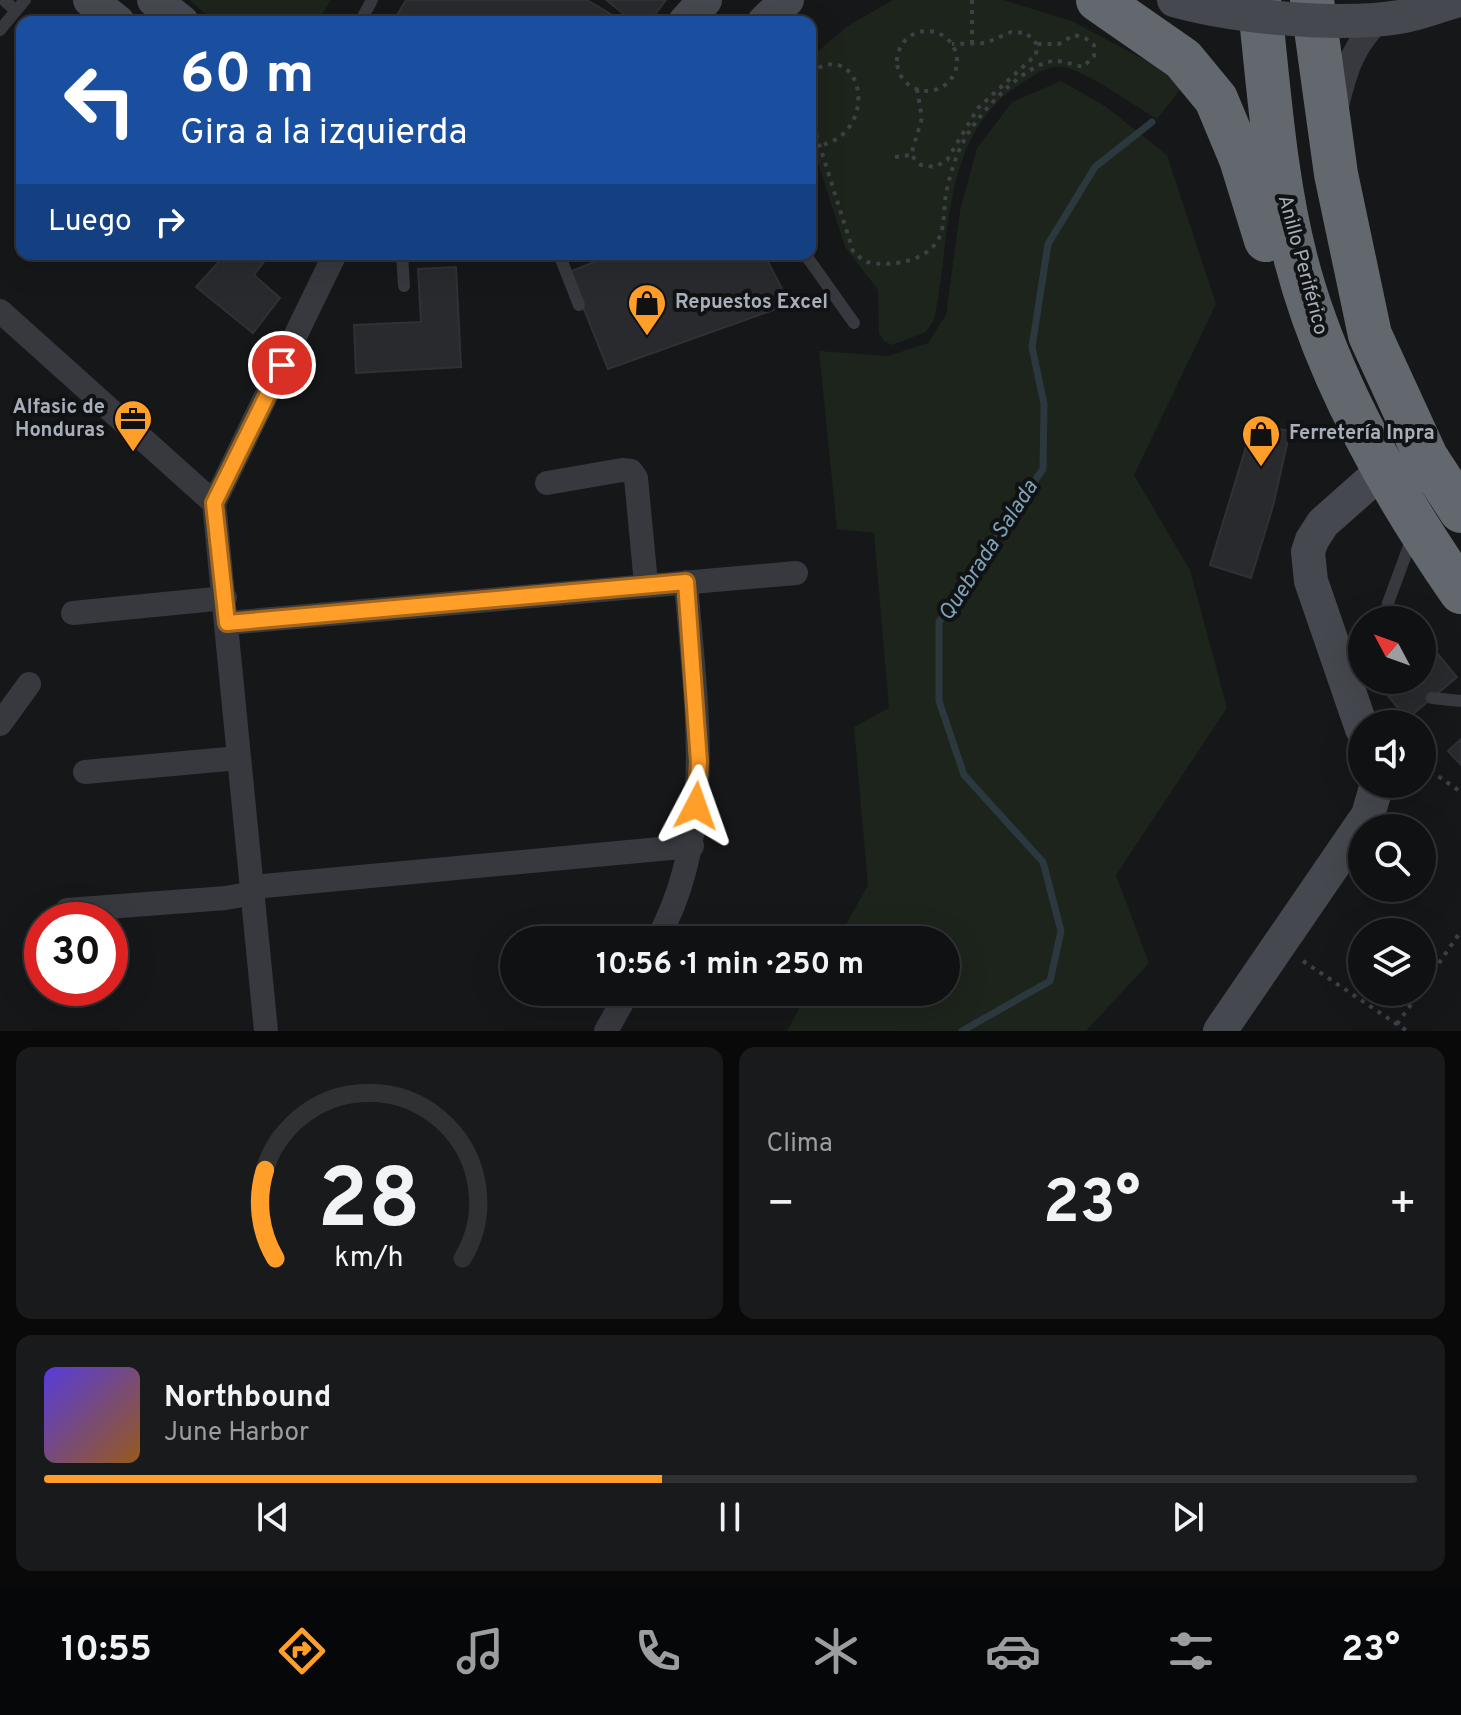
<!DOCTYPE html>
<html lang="es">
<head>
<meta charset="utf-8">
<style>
  body { margin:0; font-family:Overpass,sans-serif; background:#191a1c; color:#f1f3f6; height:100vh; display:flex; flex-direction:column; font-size:30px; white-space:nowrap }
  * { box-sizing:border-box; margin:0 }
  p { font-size:26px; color:#9c9da0 }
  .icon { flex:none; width:44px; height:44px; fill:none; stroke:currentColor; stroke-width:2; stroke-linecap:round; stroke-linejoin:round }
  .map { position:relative; height:1031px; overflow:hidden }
  .sheet { display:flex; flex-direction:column; gap:16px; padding:16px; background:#09090a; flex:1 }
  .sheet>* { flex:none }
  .guide { position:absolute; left:16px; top:16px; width:800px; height:244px; border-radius:16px; box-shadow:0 8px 32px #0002,0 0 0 2px #303133; background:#1a4fa0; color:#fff; overflow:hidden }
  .needle { width:52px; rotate:311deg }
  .tools { position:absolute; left:1348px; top:606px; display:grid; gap:16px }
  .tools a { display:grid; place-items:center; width:88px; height:88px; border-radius:50%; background:#101113; box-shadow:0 8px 32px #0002,0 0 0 2px #303133; font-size:40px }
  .speed { position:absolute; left:24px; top:902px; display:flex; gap:16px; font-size:40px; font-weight:700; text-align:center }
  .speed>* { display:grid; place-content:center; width:104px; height:104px; border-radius:50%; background:#101113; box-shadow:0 8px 32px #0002,0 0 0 2px #303133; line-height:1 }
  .speed .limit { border:12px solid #d22; background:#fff; color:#111 }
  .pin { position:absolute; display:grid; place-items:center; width:68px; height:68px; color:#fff; margin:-34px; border:4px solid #fff; border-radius:50%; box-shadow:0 2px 8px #0007 }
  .me { position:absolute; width:88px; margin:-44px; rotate:4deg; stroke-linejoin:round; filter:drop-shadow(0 0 6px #0008) }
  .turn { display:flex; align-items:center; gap:28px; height:168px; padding:0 32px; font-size:36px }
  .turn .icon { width:104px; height:104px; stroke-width:2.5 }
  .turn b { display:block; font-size:56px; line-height:68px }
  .then { display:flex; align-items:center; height:76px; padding:0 32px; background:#0003; gap:16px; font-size:30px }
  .big { font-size:60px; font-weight:700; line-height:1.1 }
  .sheet .card { flex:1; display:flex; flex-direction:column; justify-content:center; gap:12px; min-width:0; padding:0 28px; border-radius:16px; background:#191a1c }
  .sheet .dial { align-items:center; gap:0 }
  .dial svg { height:208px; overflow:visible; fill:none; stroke:#303133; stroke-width:7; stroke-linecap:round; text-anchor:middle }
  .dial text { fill:#f1f3f6; stroke:none }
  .song { display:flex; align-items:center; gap:24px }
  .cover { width:96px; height:96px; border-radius:12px; background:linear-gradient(135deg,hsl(250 70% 55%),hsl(30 70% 35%)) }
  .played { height:8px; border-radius:4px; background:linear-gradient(90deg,#ff9e28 45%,#303133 45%) }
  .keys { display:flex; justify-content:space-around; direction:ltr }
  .heat { display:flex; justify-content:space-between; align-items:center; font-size:44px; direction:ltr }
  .sheet .tiles { flex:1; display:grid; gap:16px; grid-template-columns:1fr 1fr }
  .card:last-child { grid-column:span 2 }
  .trip { position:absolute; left:500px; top:926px; width:460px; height:80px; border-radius:40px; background:#101113; box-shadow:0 8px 32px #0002,0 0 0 2px #303133; font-weight:700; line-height:80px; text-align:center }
  .tab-bar { display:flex; height:128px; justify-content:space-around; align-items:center; background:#060708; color:#9c9da0 }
  .tab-bar .icon { width:56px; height:56px }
  .tab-bar .on { color:#ff9e28 }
  .tab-bar b { font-size:36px; color:#f1f3f6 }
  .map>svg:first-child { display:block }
  .green { fill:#1c241c }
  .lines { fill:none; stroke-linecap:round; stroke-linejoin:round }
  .stream { stroke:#2b383e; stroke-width:7 }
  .building { fill:#292a2d; stroke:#303135; stroke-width:2 }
  .path { stroke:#3d4045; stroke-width:4; stroke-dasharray:4 6; stroke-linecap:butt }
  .lane { stroke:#37393e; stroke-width:12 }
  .street { stroke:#37393e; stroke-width:24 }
  .secondary { stroke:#45484e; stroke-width:34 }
  .highway { stroke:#63686f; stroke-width:44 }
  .secondary-bridge { stroke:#45484e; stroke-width:34 }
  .route-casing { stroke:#a6671a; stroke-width:20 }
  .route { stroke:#ff9e28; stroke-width:14 }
  .labels { text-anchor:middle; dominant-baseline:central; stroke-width:8; stroke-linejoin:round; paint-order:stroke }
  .street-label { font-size:20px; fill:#a8afba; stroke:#111214 }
  .poi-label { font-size:20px; font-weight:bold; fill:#a8afba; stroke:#111214; text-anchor:start }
  .water-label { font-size:22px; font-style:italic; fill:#7ca2b7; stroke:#111214 }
</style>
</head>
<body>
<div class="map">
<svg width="1461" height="1031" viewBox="0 0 1461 1031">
  <rect width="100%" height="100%" fill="#161719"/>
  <path class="green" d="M189,0H331L317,22H215Z
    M893,0H1003L1072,21L1186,82L1157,119C1135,106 1089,73 1067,68C1050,63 1035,75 1022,83C940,134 952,238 934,320L926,332L892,345L884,341L879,333L878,290L845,247L810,138V58L846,27Z
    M1061,81L1105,106L1167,155L1216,304L1134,475L1190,570L1227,708L1116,875L1149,963L1086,1031H787L808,992H946V940H837L868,885L854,727L889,708L874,533L837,529L819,351L888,356L928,343L946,315L960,211L977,148L1012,102Z"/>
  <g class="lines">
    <path class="stream" d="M962,1031L1050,981L1061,931L1043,862L964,775L939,701V622L1043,469L1044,404L1032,347L1048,244L1095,167L1152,122"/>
  </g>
  <path class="building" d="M406,0H587L617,18L613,22H393Z
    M606,0H666L649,22H634Z
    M226,254H270L254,275L280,298L253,333L196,287Z
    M614,254H764L790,304L608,369L569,272Z
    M456,267L461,367L356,373L354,325L421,322L418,269Z
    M1253,424L1290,431L1273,506L1251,578L1210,565Z
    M1422,635L1457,677L1407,719L1375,680H1422Z
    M1461,739V765L1448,751Z"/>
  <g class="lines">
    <path class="path" d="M972,0V44
      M897 61a30 30 0 1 1 60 0a30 30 0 1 1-60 0Z
      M810,73C853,41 876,105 842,135C837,140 827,143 819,147
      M917,89L922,118L911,155L921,165L935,167L947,160L978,108L1036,55L1037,44L1026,33L1011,32L986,43L952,44
      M810,115L853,251C857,255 862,260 867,262C891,267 927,262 939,238C946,222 943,206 947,189C951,170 958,149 969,132C984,108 1024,65 1053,61C1061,60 1074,65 1083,67L1094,56V45L1085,38L1074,35L1059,44H1037
      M895,157L911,155
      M1422,765L1461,792
      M1303,961L1407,1031
      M1422,988L1461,931
      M1397,1024L1420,992"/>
    <path class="lane" d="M4,0L16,11
      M360,22L372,0
      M0,30L25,0
      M402,254L404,286
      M559,254L579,305
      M805,254L854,323
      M1387,620L1388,603L1412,538
      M1432,698L1461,701"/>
    <path class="street" d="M1337,106C1346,67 1355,41 1386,14
      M0,311L214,503
      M547,483L622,470L631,471L636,478L646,584
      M73,613L225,598
      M227,623L796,573
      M0,724L29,684
      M85,772L239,758
      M253,887L692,846
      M67,910L226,898L253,893
      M657,940C718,829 695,702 686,582
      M266,1031L214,503L335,254
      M606,1031L628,992"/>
    <path class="secondary" d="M90,0L118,22
      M154,0L182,22
      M685,22L705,0
      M764,22L787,0
      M1362,729L1311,581L1308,552L1312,540L1323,523L1384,469
      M1220,1031L1368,815L1377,784"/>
    <path class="highway" d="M1098,0L1183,59L1216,99L1241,159L1266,240
      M1259,0C1269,87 1274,175 1296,260C1326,376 1393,494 1461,592
      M1312,0L1336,174L1370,335L1426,457L1461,511"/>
    <path class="secondary-bridge" d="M1174,0C1235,17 1337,27 1399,17C1419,14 1439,6 1458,0"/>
  </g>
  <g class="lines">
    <defs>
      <path id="route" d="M282,365L214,503L227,623L686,582L699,762L696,806"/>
    </defs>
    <use href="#route" class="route-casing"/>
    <use href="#route" class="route"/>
  </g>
  <defs>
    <symbol id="shop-pin" viewBox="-11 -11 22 30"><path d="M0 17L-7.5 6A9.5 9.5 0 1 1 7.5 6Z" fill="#ff9e28" stroke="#111214"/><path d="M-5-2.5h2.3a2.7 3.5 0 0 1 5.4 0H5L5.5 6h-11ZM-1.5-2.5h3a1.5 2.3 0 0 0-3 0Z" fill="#111"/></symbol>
    <symbol id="office-pin" viewBox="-11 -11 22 30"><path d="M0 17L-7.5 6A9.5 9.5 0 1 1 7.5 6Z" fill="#ff9e28" stroke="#111214"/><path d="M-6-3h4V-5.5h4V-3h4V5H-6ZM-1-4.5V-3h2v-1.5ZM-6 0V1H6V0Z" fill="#111"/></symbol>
  </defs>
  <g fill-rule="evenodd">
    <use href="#shop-pin" x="625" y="281" width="44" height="60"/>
    <use href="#office-pin" x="111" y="397" width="44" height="60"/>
    <use href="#shop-pin" x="1239" y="412" width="44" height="60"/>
  </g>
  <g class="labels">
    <g class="street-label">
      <text transform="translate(1302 265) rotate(75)">Anillo Periférico</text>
    </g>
    <g class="poi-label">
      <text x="675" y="303">Repuestos Excel</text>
      <text x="105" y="408" text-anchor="end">Alfasic de<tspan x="105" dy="23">Honduras</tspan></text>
      <text x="1289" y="434">Ferretería Inpra</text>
    </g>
    <g class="water-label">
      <text transform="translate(989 551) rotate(-57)">Quebrada Salada</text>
    </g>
  </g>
</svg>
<div class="tools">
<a><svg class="needle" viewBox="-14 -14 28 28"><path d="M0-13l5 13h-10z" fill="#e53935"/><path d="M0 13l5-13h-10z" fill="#9c9da0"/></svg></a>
<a><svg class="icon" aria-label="sound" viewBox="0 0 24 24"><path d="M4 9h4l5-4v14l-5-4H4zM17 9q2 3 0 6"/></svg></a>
<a><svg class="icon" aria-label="search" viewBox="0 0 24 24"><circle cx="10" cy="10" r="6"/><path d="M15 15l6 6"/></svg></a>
<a><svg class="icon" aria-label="layers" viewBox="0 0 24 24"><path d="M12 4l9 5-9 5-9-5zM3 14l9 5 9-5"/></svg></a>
</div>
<div class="speed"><div class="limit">30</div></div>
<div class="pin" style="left:282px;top:365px;background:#d93025"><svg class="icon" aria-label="arrive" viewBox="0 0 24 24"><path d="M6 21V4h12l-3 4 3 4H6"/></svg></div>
<svg class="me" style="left:696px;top:806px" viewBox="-20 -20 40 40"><path d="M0-17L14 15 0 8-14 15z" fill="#ff9e28" stroke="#fff" stroke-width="4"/></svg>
<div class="trip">10:56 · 1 min · 250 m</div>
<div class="guide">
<div class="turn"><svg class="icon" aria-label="left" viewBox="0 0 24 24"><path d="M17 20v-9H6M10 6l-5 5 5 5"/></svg><div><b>60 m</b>Gira a la izquierda</div></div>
<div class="then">Luego<svg class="icon" aria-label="right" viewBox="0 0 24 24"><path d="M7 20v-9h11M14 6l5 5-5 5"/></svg></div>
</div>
</div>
<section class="sheet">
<div class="tiles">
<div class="card dial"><svg viewBox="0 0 100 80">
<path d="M14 69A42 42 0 1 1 86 69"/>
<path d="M14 69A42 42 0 0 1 10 35" stroke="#ff9e28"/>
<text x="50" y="56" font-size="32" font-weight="700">28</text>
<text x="50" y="72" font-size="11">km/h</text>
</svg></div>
<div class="card"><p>Clima</p>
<div class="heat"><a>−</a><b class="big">23°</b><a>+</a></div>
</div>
<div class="card">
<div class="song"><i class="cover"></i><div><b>Northbound</b><p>June Harbor</p></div></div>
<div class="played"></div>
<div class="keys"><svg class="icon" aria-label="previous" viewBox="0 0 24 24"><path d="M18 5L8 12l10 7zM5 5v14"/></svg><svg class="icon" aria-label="pause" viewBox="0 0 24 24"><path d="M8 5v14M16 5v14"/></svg><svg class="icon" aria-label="next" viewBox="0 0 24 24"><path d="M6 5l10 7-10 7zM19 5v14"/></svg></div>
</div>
</div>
</section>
<nav class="tab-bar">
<b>10:55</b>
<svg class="icon on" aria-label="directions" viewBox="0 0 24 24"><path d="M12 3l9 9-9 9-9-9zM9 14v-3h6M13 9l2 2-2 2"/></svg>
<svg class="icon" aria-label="music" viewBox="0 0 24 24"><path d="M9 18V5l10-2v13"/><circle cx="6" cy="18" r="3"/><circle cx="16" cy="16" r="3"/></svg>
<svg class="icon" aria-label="phone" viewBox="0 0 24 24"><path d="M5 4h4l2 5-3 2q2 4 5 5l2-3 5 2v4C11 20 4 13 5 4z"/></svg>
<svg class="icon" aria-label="climate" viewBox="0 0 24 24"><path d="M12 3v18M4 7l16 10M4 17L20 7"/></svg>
<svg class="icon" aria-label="car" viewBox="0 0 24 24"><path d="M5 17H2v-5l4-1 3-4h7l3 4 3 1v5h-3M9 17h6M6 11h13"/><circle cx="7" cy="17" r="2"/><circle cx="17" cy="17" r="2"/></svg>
<svg class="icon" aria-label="filters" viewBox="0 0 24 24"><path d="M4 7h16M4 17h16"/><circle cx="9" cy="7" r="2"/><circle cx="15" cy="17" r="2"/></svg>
<b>23°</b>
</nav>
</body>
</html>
